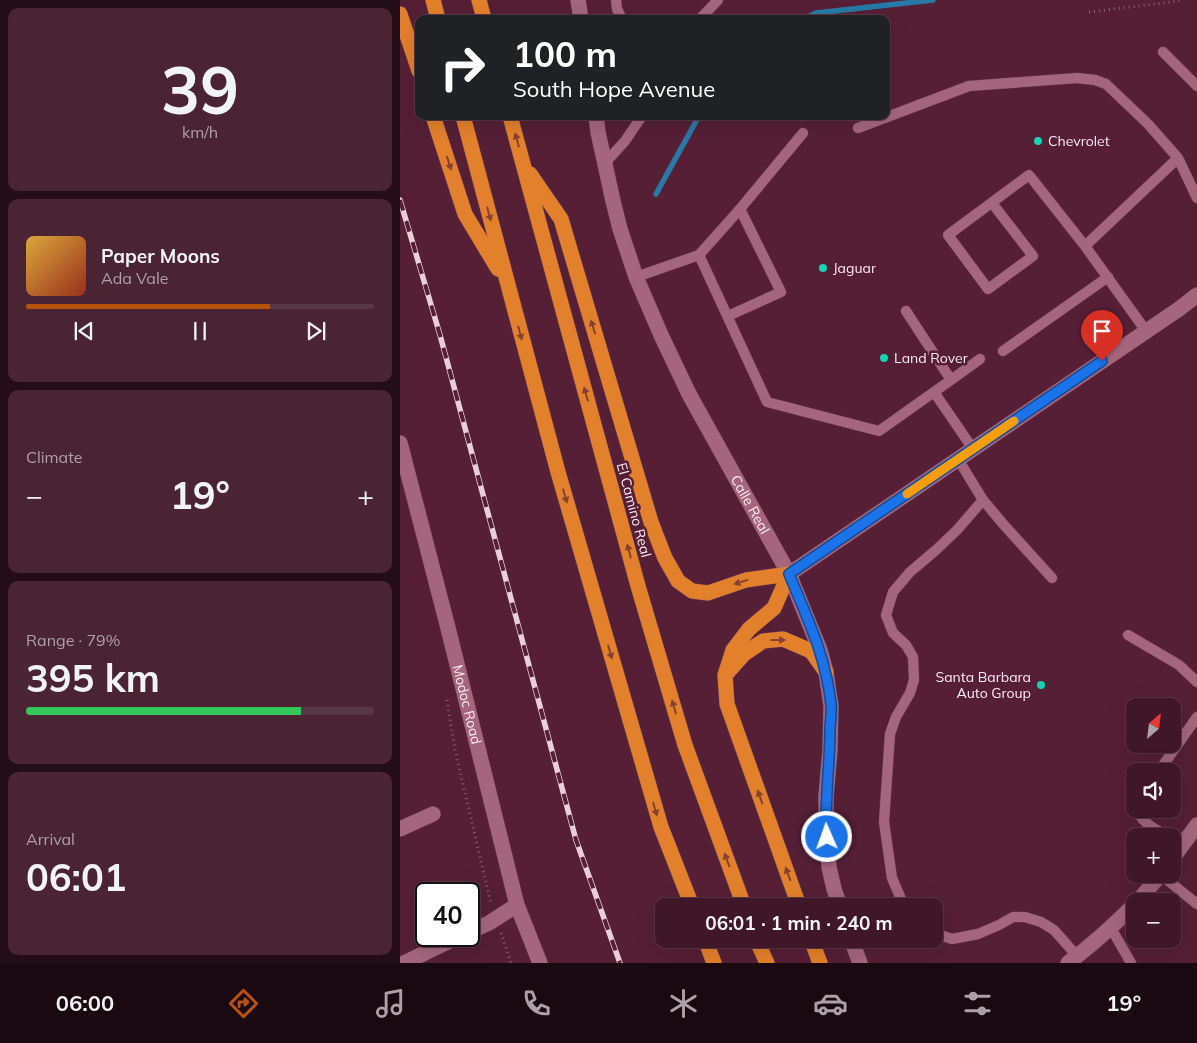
<!DOCTYPE html>
<html lang="en">
<head>
<meta charset="utf-8">
<style>
  body { margin:0; font-family:Mulish,sans-serif; background:#4b2434; color:#f1f3f6; height:100vh; display:flex; flex-direction:column; font-size:19px; white-space:nowrap }
  * { box-sizing:border-box; margin:0 }
  p { font-size:16px; color:#ae9fa8 }
  .icon { flex:none; width:28px; height:28px; fill:none; stroke:currentColor; stroke-width:2; stroke-linecap:round; stroke-linejoin:round }
  .map { position:relative; flex:1; overflow:hidden }
  .sheet { display:flex; flex-direction:column; gap:8px; padding:8px; background:#230d16; width:400px }
  .sheet>* { flex:none }
  .top-card { position:absolute; left:15px; top:15px; width:475px; height:105px; border-radius:10px; box-shadow:0 5px 20px #0002,0 0 0 1px #593645; background:#202124; color:#fff; overflow:hidden }
  .needle { width:32px; rotate:28deg }
  .tools { position:absolute; left:726px; top:698px; display:grid; gap:10px }
  .tools a { display:grid; place-items:center; width:55px; height:55px; border-radius:10px; background:#401728; box-shadow:0 5px 20px #0002,0 0 0 1px #593645; font-size:25px }
  .speed { position:absolute; left:15px; top:882px; display:flex; gap:10px; font-size:25px; font-weight:700; text-align:center }
  .speed>* { display:grid; place-content:center; width:65px; height:65px; border-radius:50%; background:#401728; box-shadow:0 5px 20px #0002,0 0 0 1px #593645; line-height:1 }
  .speed .limit { border:2px solid #111; border-radius:8px; background:#fff; color:#111 }
  .pin { position:absolute; display:grid; place-items:center; width:42px; height:42px; color:#fff; margin:-51px -21px; border-radius:50% 50% 50% 0; rotate:-45deg; box-shadow:0 0 5px #0007 }
  .pin .icon { rotate:45deg }
  .me { position:absolute; width:55px; margin:-28px; rotate:358deg; stroke-linejoin:round; filter:drop-shadow(0 0 4px #0008) }
  .turn { display:flex; align-items:center; gap:18px; height:105px; padding:0 15px; font-size:22px }
  .turn .icon { width:65px; height:65px; stroke-width:2.5 }
  .turn b { display:block; font-size:35px; line-height:42px }
  .big { font-size:38px; font-weight:700; line-height:1.1 }
  .sheet .widget { flex:1; display:flex; flex-direction:column; justify-content:center; gap:8px; min-width:0; padding:0 18px; border-radius:10px; background:#4b2434 }
  .sheet .dial { align-items:center; gap:0 }
  .dial b { font-size:65px; line-height:1 }
  .song { display:flex; align-items:center; gap:15px }
  .cover { width:60px; height:60px; border-radius:8px; background:linear-gradient(135deg,hsl(40 70% 55%),hsl(10 70% 35%)) }
  .played { height:5px; border-radius:2px; background:linear-gradient(90deg,#b45309 70%,#593645 70%) }
  .keys { display:flex; justify-content:space-around; direction:ltr }
  .heat { display:flex; justify-content:space-between; align-items:center; font-size:28px; direction:ltr }
  .charge { height:8px; border-radius:4px; background:linear-gradient(90deg,#34c759 79%,#593645 0) }
  .trip { position:absolute; left:255px; top:898px; width:288px; height:50px; border-radius:10px; background:#401728; box-shadow:0 5px 20px #0002,0 0 0 1px #593645; font-weight:700; line-height:50px; text-align:center }
  .tabs { display:flex; height:80px; justify-content:space-around; align-items:center; background:#1a0910; color:#ae9fa8 }
  .tabs .icon { width:35px; height:35px }
  .tabs .active { color:#b45309 }
  .tabs b { font-size:22px; color:#f1f3f6 }
  main { display:flex; flex:1; min-height:0 }
  .map>svg:first-child { display:block }
  .lines { fill:none; stroke-linecap:round; stroke-linejoin:round }
  .stream { stroke:#277aa5; stroke-width:5.5 }
  .service-casing { stroke:#6c3f55; stroke-width:11 }
  .minor-casing { stroke:#6c3f55; stroke-width:16 }
  .tertiary-casing { stroke:#6c3f55; stroke-width:16 }
  .secondary-casing { stroke:#6c3f55; stroke-width:16 }
  .motorway-casing { stroke:#6c3f55; stroke-width:16 }
  .path { stroke:#8b5f71; stroke-width:3; stroke-dasharray:1 4; stroke-linecap:butt }
  .service { stroke:#a5667d; stroke-width:10 }
  .minor { stroke:#a5667d; stroke-width:15 }
  .tertiary { stroke:#a5667d; stroke-width:15 }
  .secondary { stroke:#a5667d; stroke-width:15 }
  .motorway { stroke:#e3802b; stroke-width:15 }
  .rail-casing { stroke:#eacfd8; stroke-width:5.5 }
  .rail { stroke:#561f36; stroke-width:4; stroke-dasharray:11; stroke-linecap:butt }
  .oneway { fill:#874132 }
  .route-casing { stroke:#114b97; stroke-width:12 }
  .route { stroke:#1a73e8; stroke-width:9 }
  .slow { stroke:#f59e0b; stroke-width:9 }
  .poi-dot { fill:#10d5b4; stroke:#561f36; stroke-width:2 }
  .labels { text-anchor:middle; dominant-baseline:central; stroke-width:5; stroke-linejoin:round; paint-order:stroke }
  .poi-label { font-size:14px; fill:#ffe9f0; stroke:#561f36; text-anchor:start }
  .street-label { font-size:14px; fill:#ffe9f0; stroke:#561f36 }
</style>
</head>
<body>
<main>
<section class="sheet">
<div class="widget dial"><b>39</b><p>km/h</p></div>
<div class="widget">
<div class="song"><i class="cover"></i><div><b>Paper Moons</b><p>Ada Vale</p></div></div>
<div class="played"></div>
<div class="keys"><svg class="icon" aria-label="previous" viewBox="0 0 24 24"><path d="M18 5L8 12l10 7zM5 5v14"/></svg><svg class="icon" aria-label="pause" viewBox="0 0 24 24"><path d="M8 5v14M16 5v14"/></svg><svg class="icon" aria-label="next" viewBox="0 0 24 24"><path d="M6 5l10 7-10 7zM19 5v14"/></svg></div>
</div>
<div class="widget"><p>Climate</p>
<div class="heat"><a>−</a><b class="big">19°</b><a>+</a></div>
</div>
<div class="widget"><p>Range · 79%</p><b class="big">395 km</b><div class="charge"></div></div>
<div class="widget"><p>Arrival</p><b class="big">06:01</b></div>
</section>
<div class="map">
<svg width="797" height="963" viewBox="0 0 797 963">
  <rect width="100%" height="100%" fill="#561f36"/>
  <g class="lines">
    <path class="stream" d="M403,19L416,13L533,0
      M256,194L299,116"/>
    <defs>
      <path id="service" d="M216,0L217,9L222,19
        M300,19L318,0
        M763,52L797,86
        M458,128L569,86L677,78L695,80L706,84L748,124L778,158L797,198
        M205,163L225,141L242,116
        M592,203L633,256L588,289L548,235L629,175L685,246
        M299,255L340,209L403,133
        M236,277L299,255L367,402L479,431L534,392L573,449
        M506,311L551,380L534,392
        M328,316L381,292L340,209
        M746,331L685,246L778,158
        M603,351L708,277
        M551,380L580,359
        M558,459L583,500L604,525L652,578
        M728,635L779,665L797,682
        M759,771L797,717
        M738,809C740,823 756,829 767,836
        M760,874L797,904
        M504,906L492,878L484,822L490,734L496,717L510,693L514,680L513,657L506,645L493,633L486,615L493,592L510,572L536,550L557,530L583,500
        M711,928L731,963
        M534,933L552,939L578,934L599,925L613,917H625L641,922L654,930L677,956"/>
      <path id="minor" d="M0,829L33,814
        M69,932L89,923L117,905
        M4,963L60,936"/>
      <g id="tertiary">
        <path d="M178,0L181,19"/>
        <path id="s1" d="M196,116L198,132L213,201L220,229L236,277L261,335L289,394L389,574L420,650L426,672L431,706L430,750L426,796V822L429,867L434,889L440,906"/>
        <path id="s2" d="M0,443L47,624L117,905L140,963"/>
        <path d="M772,859L797,825"/>
        <path d="M738,901L761,874"/>
        <path d="M451,939L460,963"/>
        <path d="M668,963C692,945 714,925 735,904"/>
      </g>
      <path id="secondary" d="M389,574L779,309L797,295"/>
      <path id="motorway" d="M33,0L38,19
        M79,0L84,19
        M0,14L19,71
        M33,116L65,214L98,269
        M63,116L158,472L261,827L292,906
        M110,116L238,586L285,745L344,906
        M130,174L161,219L251,522L265,558L278,581L292,591L308,593L346,580L389,574
        M389,574L374,608L349,629L333,650L325,675L327,704L399,906
        M328,672L344,654L363,641L383,639L411,651L426,672
        M305,939L314,963
        M356,939L367,963
        M411,939L420,963"/>
    </defs>
    <use href="#service" class="service-casing"/>
    <use href="#minor" class="minor-casing"/>
    <use href="#tertiary" class="tertiary-casing"/>
    <use href="#secondary" class="secondary-casing"/>
    <use href="#motorway" class="motorway-casing"/>
    <path class="path" d="M689,12L771,2L781,0
      M47,700L55,750L91,904
      M101,933L111,963"/>
    <use href="#service" class="service"/>
    <use href="#minor" class="minor"/>
    <use href="#tertiary" class="tertiary"/>
    <use href="#secondary" class="secondary"/>
    <use href="#motorway" class="motorway"/>
    <defs>
      <path id="rail" d="M0,200L40,335L176,840L220,963"/>
    </defs>
    <use href="#rail" class="rail-casing"/>
    <use href="#rail" class="rail"/>
  </g>
  <defs><path id="oneway-solid" d="M-6-.8H1V-3.2L6.5 0L1 3.2V.8H-6Z" transform="scale(1.25)"/></defs>
  <g class="oneway">
    <use href="#oneway-solid" transform="translate(117 140) rotate(-105)"/>
    <use href="#oneway-solid" transform="translate(49 163) rotate(72)"/>
    <use href="#oneway-solid" transform="translate(89 214) rotate(75)"/>
    <use href="#oneway-solid" transform="translate(193 327) rotate(-107)"/>
    <use href="#oneway-solid" transform="translate(120 333) rotate(75)"/>
    <use href="#oneway-solid" transform="translate(186 394) rotate(-105)"/>
    <use href="#oneway-solid" transform="translate(165 496) rotate(74)"/>
    <use href="#oneway-solid" transform="translate(229 551) rotate(-105)"/>
    <use href="#oneway-solid" transform="translate(341 582) rotate(163)"/>
    <use href="#oneway-solid" transform="translate(378 640)"/>
    <use href="#oneway-solid" transform="translate(210 652) rotate(74)"/>
    <use href="#oneway-solid" transform="translate(274 707) rotate(-106)"/>
    <use href="#oneway-solid" transform="translate(360 797) rotate(-110)"/>
    <use href="#oneway-solid" transform="translate(255 809) rotate(74)"/>
    <use href="#oneway-solid" transform="translate(327 860) rotate(-110)"/>
    <use href="#oneway-solid" transform="translate(388 874) rotate(-110)"/>
  </g>
  <g class="lines">
    <defs>
      <path id="route" d="M427,837C424,802 430,766 430,731C430,722 432,713 431,704C426,657 407,617 389,574L702,361"/>
    </defs>
    <use href="#route" class="route-casing"/>
    <use href="#route" class="route"/>
    <path class="slow" d="M507,494L614,421"/>
  </g>
  <g class="poi-dot">
    <circle cx="638" cy="141" r="5"/>
    <circle cx="423" cy="268" r="5"/>
    <circle cx="484" cy="358" r="5"/>
    <circle cx="641" cy="685" r="5"/>
  </g>
  <g class="labels">
    <g class="poi-label">
      <text x="648" y="141">Chevrolet</text>
      <text x="433" y="268">Jaguar</text>
      <text x="494" y="358">Land Rover</text>
      <text x="631" y="677" text-anchor="end">Santa Barbara<tspan x="631" dy="16">Auto Group</tspan></text>
    </g>
    <g class="street-label">
      <text stroke="none"><textPath href="#s1" startOffset="421">Calle Real</textPath></text>
      <text transform="translate(234 510) rotate(75)">El Camino Real</text>
      <text stroke="none"><textPath href="#s2" startOffset="270">Modoc Road</textPath></text>
    </g>
  </g>
</svg>
<div class="tools">
<a><svg class="needle" viewBox="-14 -14 28 28"><path d="M0-13l5 13h-10z" fill="#e53935"/><path d="M0 13l5-13h-10z" fill="#ae9fa8"/></svg></a>
<a><svg class="icon" aria-label="sound" viewBox="0 0 24 24"><path d="M4 9h4l5-4v14l-5-4H4zM17 9q2 3 0 6"/></svg></a>
<a>+</a>
<a>−</a>
</div>
<div class="speed"><div class="limit">40</div></div>
<div class="pin" style="left:702px;top:361px;background:#d93025"><svg class="icon" aria-label="arrive" viewBox="0 0 24 24"><path d="M6 21V4h12l-3 4 3 4H6"/></svg></div>
<svg class="me" style="left:427px;top:837px" viewBox="-20 -20 40 40"><circle r="17" fill="#1a73e8" stroke="#fff" stroke-width="3"/><path d="M0-11L8 9 0 5-8 9z" fill="#fff"/></svg>
<div class="trip">06:01 · 1 min · 240 m</div>
<div class="top-card">
<div class="turn"><svg class="icon" aria-label="right" viewBox="0 0 24 24"><path d="M7 20v-9h11M14 6l5 5-5 5"/></svg><div><b>100 m</b>South Hope Avenue</div></div>
</div>
</div>
</main>
<nav class="tabs">
<b>06:00</b>
<svg class="icon active" aria-label="directions" viewBox="0 0 24 24"><path d="M12 3l9 9-9 9-9-9zM9 14v-3h6M13 9l2 2-2 2"/></svg>
<svg class="icon" aria-label="music" viewBox="0 0 24 24"><path d="M9 18V5l10-2v13"/><circle cx="6" cy="18" r="3"/><circle cx="16" cy="16" r="3"/></svg>
<svg class="icon" aria-label="phone" viewBox="0 0 24 24"><path d="M5 4h4l2 5-3 2q2 4 5 5l2-3 5 2v4C11 20 4 13 5 4z"/></svg>
<svg class="icon" aria-label="climate" viewBox="0 0 24 24"><path d="M12 3v18M4 7l16 10M4 17L20 7"/></svg>
<svg class="icon" aria-label="car" viewBox="0 0 24 24"><path d="M5 17H2v-5l4-1 3-4h7l3 4 3 1v5h-3M9 17h6M6 11h13"/><circle cx="7" cy="17" r="2"/><circle cx="17" cy="17" r="2"/></svg>
<svg class="icon" aria-label="filters" viewBox="0 0 24 24"><path d="M4 7h16M4 17h16"/><circle cx="9" cy="7" r="2"/><circle cx="15" cy="17" r="2"/></svg>
<b>19°</b>
</nav>
</body>
</html>
